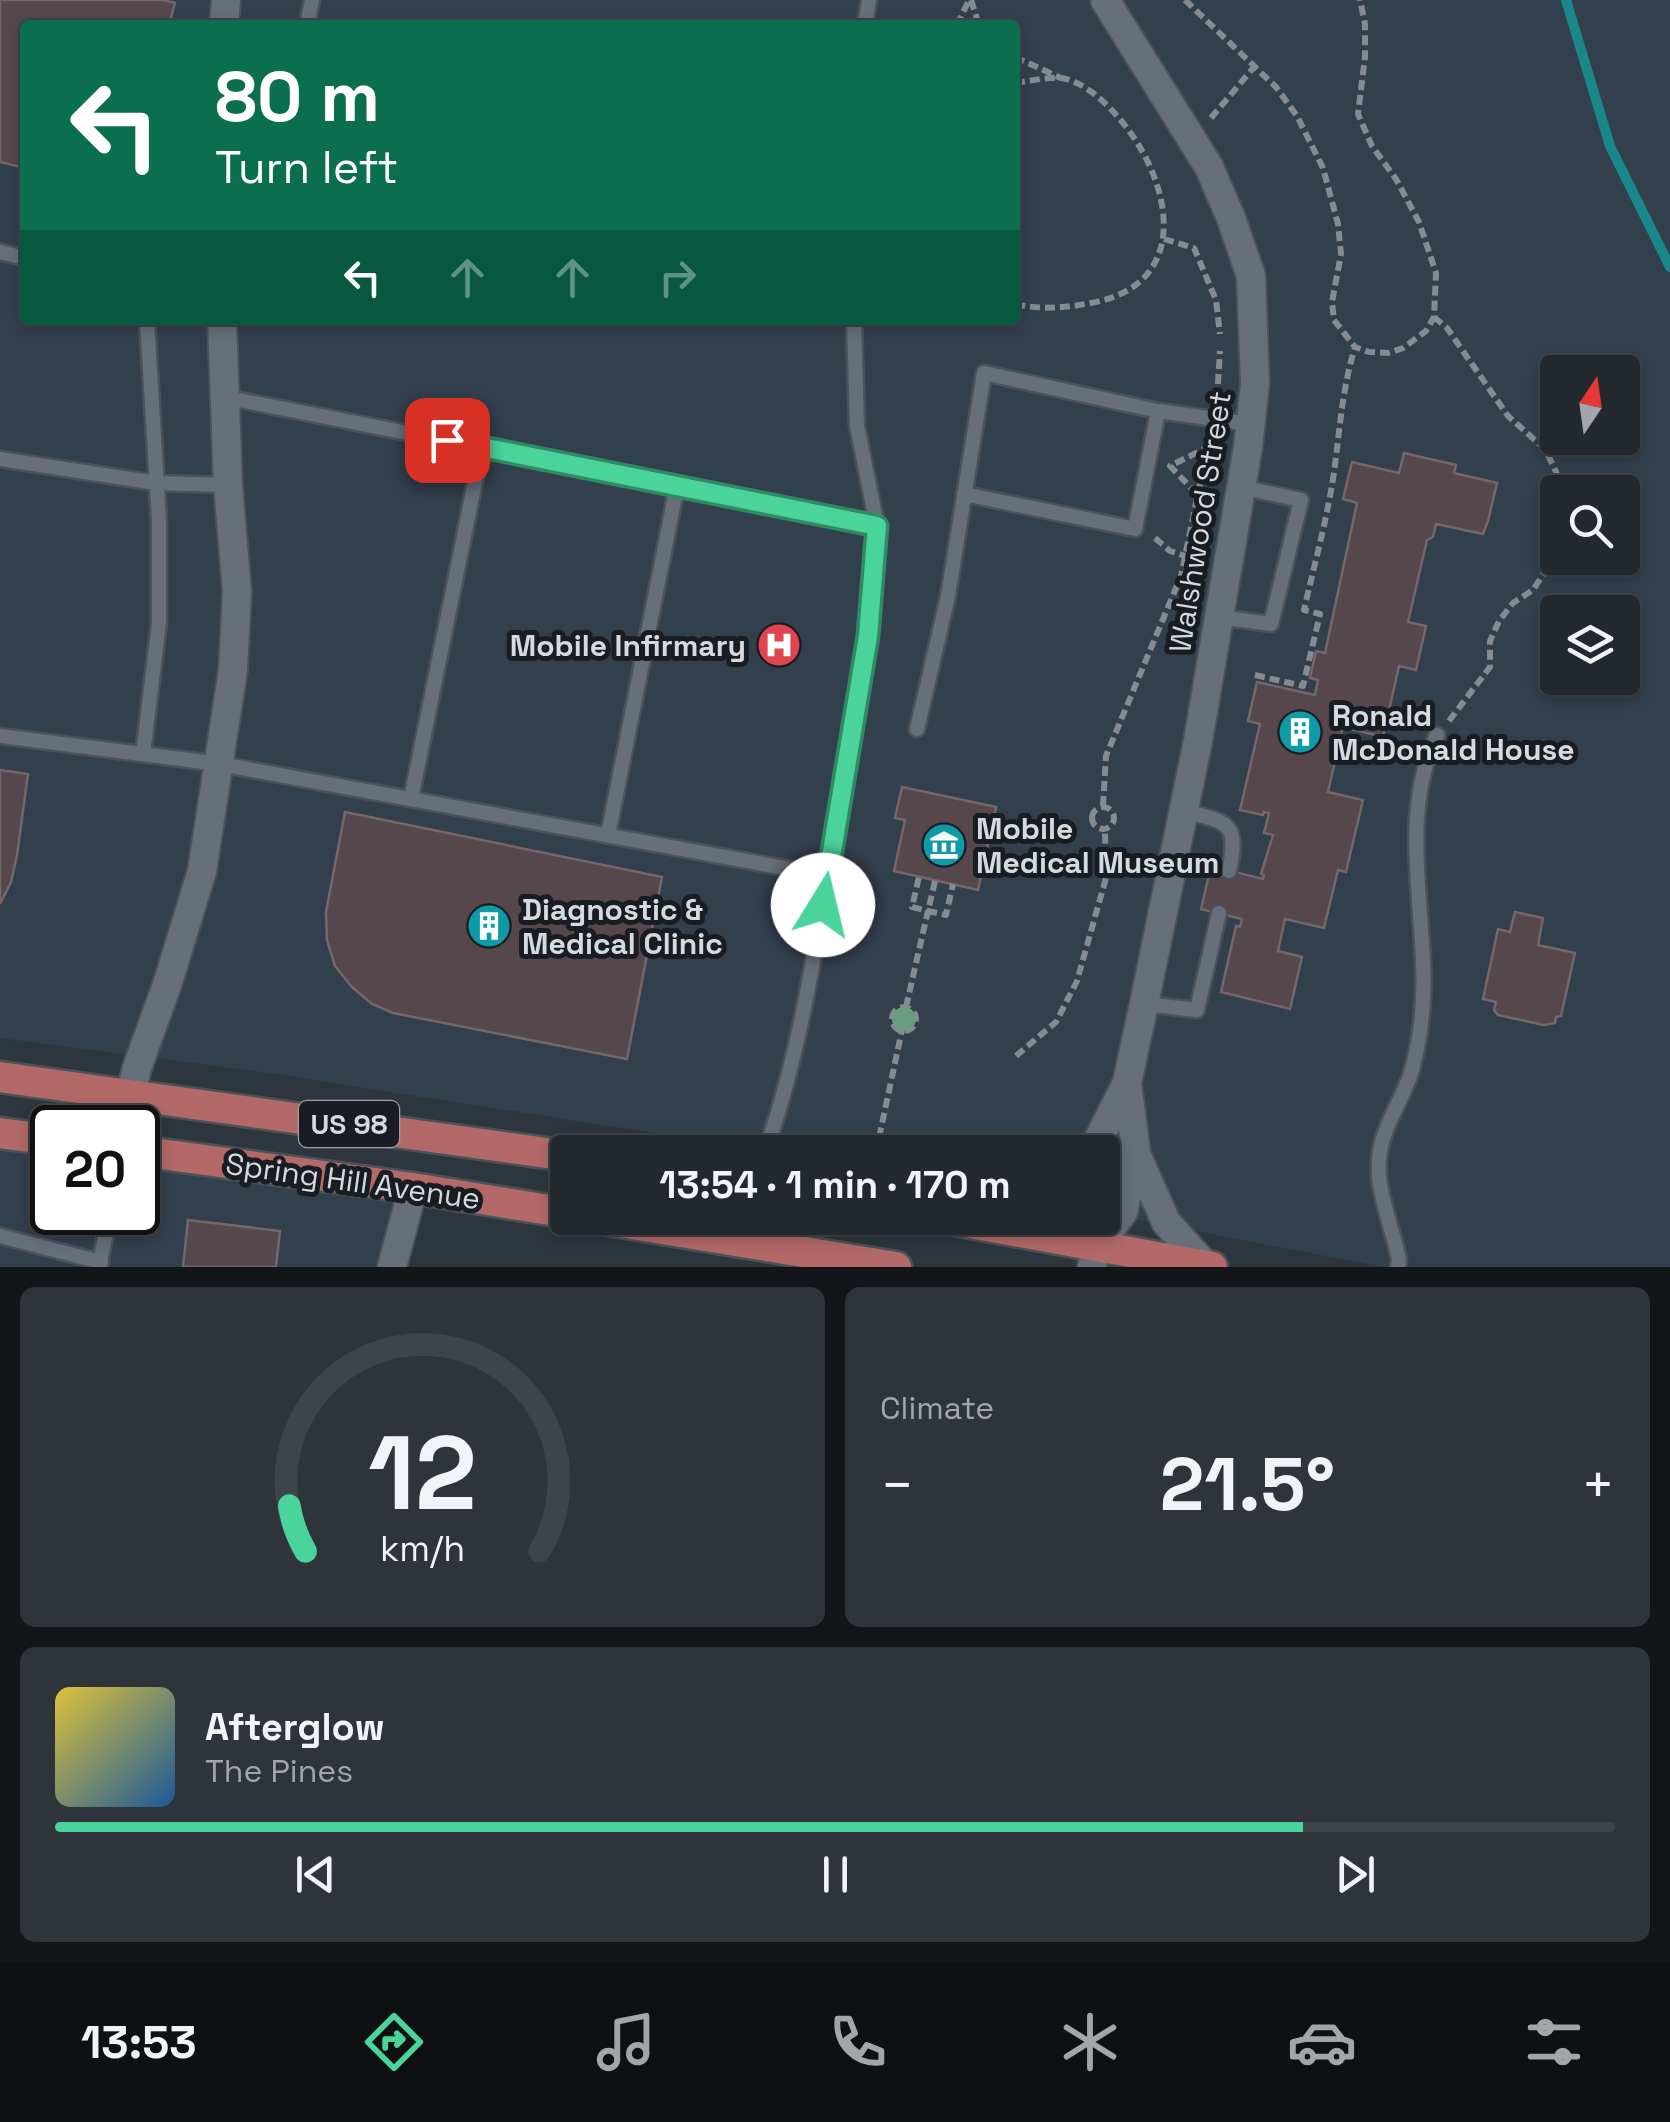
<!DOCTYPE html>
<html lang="en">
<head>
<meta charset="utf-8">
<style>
  body { margin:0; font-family:"Space Grotesk",sans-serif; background:#2e343a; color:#f1f3f6; height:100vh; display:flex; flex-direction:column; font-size:38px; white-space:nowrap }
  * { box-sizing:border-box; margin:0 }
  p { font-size:32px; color:#a2a6aa }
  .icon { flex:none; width:55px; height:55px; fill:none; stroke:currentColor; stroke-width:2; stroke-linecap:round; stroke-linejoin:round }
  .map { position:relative; height:1267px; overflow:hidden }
  .sheet { display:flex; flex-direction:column; gap:20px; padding:20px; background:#131619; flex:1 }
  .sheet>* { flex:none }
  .banner { position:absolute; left:20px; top:20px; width:1000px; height:305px; border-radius:10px; box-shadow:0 5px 15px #0003,0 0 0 2px #3f444a; background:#0b6e4f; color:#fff; overflow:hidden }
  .needle { width:65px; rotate:13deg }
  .fabs { position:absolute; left:1540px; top:355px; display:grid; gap:20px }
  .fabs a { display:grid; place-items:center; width:100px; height:100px; border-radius:10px; background:#22282e; box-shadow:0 5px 15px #0003,0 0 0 2px #3f444a; font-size:50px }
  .speed { position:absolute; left:30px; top:1105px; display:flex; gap:20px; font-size:50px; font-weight:700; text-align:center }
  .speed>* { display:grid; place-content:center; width:130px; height:130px; border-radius:50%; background:#22282e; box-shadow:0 5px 15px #0003,0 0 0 2px #3f444a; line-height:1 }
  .speed .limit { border:5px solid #111; border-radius:15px; background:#fff; color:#111 }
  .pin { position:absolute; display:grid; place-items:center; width:85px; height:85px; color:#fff; margin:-42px; border-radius:20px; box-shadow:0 5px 15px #0006 }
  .me { position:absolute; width:110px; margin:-55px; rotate:9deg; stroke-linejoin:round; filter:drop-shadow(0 0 8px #0008) }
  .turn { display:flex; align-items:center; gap:35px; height:210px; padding:0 30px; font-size:45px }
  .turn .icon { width:130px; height:130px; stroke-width:2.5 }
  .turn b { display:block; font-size:70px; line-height:85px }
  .lanes { display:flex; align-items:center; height:95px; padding:0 30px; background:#0003; justify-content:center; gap:50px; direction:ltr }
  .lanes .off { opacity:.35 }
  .big { font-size:75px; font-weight:600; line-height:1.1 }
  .sheet .card { flex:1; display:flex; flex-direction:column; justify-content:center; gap:15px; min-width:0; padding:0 35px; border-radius:15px; background:#2e343a }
  .sheet .dial { align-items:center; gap:0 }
  .dial svg { height:260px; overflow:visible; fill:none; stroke:#3f444a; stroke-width:7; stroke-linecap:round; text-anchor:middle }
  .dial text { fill:#f1f3f6; stroke:none }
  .song { display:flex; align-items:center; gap:30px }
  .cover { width:120px; height:120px; border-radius:15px; background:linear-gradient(135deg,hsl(50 70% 55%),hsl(210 70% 35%)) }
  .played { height:10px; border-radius:5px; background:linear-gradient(90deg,#4ad49c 80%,#3f444a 80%) }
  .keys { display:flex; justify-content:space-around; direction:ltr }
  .heat { display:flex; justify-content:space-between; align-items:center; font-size:55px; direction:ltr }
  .sheet .tiles { flex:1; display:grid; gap:20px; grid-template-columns:1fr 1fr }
  .card:last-child { grid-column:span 2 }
  .trip { position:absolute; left:550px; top:1135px; width:570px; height:100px; border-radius:10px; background:#22282e; box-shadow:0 5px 15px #0003,0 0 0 2px #3f444a; font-weight:600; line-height:100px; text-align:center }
  .tab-bar { display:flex; height:160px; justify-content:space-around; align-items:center; background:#0e1012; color:#a2a6aa }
  .tab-bar .icon { width:70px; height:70px }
  .tab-bar .active { color:#4ad49c }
  .tab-bar b { font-size:45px; color:#f1f3f6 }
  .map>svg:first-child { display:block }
  .built { fill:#323f4d; fill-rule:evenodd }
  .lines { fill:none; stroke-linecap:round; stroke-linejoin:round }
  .stream { stroke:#1a878a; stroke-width:10 }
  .building { fill:#55474c; stroke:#74666b; stroke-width:2.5 }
  .lane-casing { stroke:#4b5259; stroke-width:19 }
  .street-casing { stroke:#4b5259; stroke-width:32 }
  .primary-casing { stroke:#4b5259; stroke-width:35 }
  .path { stroke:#858b93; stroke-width:6; stroke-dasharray:10 5; stroke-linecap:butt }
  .lane { stroke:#67707a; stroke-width:14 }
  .street { stroke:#67707a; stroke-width:28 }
  .primary { stroke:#b36967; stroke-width:30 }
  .tree { fill:#689e80 }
  .route-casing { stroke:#308a65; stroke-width:25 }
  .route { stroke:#4ad49c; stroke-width:18 }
  .labels { text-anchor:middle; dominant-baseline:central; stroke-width:10; stroke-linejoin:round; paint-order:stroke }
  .shield { fill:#191c20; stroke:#9da1a6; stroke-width:2.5 }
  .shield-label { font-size:28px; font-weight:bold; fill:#d5dae0 }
  .street-label { font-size:30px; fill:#d5dae0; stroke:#191c20 }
  .poi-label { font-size:30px; font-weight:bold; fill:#d5dae0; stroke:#191c20; text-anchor:start }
</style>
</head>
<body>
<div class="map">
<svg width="1670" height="1267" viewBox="0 0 1670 1267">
  <rect width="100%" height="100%" fill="#2d353e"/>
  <path class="built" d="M0,0H1670V1267H1382L1103,1213L1102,1152H775L269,1073L0,1038ZM25,25H1015V320H25ZM1558,372H1622V438H1558ZM1558,492H1622V558H1558ZM1558,612H1622V678H1558Z
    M0,1147L52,1154V1212H138V1166L395,1200L377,1267H0Z"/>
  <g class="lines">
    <path class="stream" d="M1566,0L1610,146L1670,267"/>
  </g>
  <path class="building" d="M0,0H163L175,3L169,25H25V168L0,162Z
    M1404,453L1456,465L1454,473L1497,483L1488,521L1483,534L1436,524L1433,537L1427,540L1408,622L1426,626L1416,670L1399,666L1383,737L1343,727L1328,792L1363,800L1346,872L1338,870L1324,928L1285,919L1278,951L1302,957L1290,1009L1221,992L1236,926L1240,927L1242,919L1201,909L1211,866L1263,879L1264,875L1261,874L1273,835L1264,833L1269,813L1264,812L1263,815L1240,810L1260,724L1248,721L1257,682L1315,695L1318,680L1310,678L1316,651L1325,653L1357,503L1343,499L1352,462L1399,473Z
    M0,770L28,774L17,855L11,882L0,904Z
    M902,787L996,807L978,890L894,871L905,820L895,818Z
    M345,812L662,877L627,1059L393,1013L372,1004L352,987L335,966L327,940L326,912Z
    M1515,912L1543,918L1538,945L1575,953L1561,1016L1556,1017L1555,1023L1544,1025L1498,1015L1494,1010L1496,1002L1483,999L1498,929L1510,932Z
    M188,1220L280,1231L276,1267H183Z"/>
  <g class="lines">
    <defs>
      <path id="lane" d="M307,25L312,0
        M865,25L869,0
        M0,252L25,258
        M854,320L857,426L877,525
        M224,397L877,525C867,637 849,746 831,856C814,956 799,1057 765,1152
        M0,459L156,483L228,485
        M964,494L1135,529L1158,411
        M1219,617L1271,624L1301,500L1241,487
        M917,729L948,596L984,373L1158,411L1250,424
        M0,736L220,764L828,876
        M143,754L159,623V521L147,320
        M411,799L482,447
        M1184,811C1227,822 1240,822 1229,871
        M608,835L677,486
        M1144,1004L1197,1010L1219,913
        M0,1236L101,1262
        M99,1267L110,1212
        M1398,1267L1399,1259C1393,1232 1382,1204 1379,1177C1375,1137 1397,1111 1410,1076C1415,1060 1419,1040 1421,1023C1433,928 1394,826 1437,735"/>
      <path id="street" d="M224,25L226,0
        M122,1128L137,1068L168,982L202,871L233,670L237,592L228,485L222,320
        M1092,1152L1127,1083L1144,1004L1198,741L1248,447L1255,383L1251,276L1231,218L1209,167L1105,0
        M1136,1154L1166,1222L1206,1266
        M392,1267L413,1188
        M1092,1267L1097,1246L1123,1212L1136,1152L1127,1083"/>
      <path id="primary" d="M0,1077L568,1156
        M0,1133L52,1140
        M138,1151L413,1188L568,1213
        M595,1218L896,1267
        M943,1218L1212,1267"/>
    </defs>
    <use href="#lane" class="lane-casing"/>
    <use href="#street" class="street-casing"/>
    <use href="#primary" class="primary-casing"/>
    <path class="path" d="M971,0L979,25
      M1185,0L1276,87L1297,116L1323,168L1338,224L1341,254L1332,302L1334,320L1355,347L1369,352L1388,353L1403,348L1426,331L1434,317L1436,273L1419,222L1396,179L1372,146L1358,114L1365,57V24L1360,0
      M957,25L969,0
      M1015,57L1061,78
      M1015,83C1029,81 1047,77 1061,78C1083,81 1104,101 1118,117C1171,177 1196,284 1091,303C1065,308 1041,310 1015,304
      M1211,118L1254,67
      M1164,239L1194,248L1216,300L1220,334
      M1434,317L1447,328L1508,416L1545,449L1557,474L1561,492
      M1217,399L1220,351
      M1197,494L1170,466L1208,447
      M1155,538L1170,551L1200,561
      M1255,675L1303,686L1320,614L1304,610C1314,566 1326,523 1333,479C1340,432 1341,393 1355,347
      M1449,721L1490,667V641L1499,621L1513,603L1533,590L1548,567L1558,539
      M1103,806L1106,756L1181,576L1209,440
      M1092 818a11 11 0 1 1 22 0a11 11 0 1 1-22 0Z
      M935,881L928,911L946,915L953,884
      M906,1007L928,911L912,907L919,877
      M892 1019a12 12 0 1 1 24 0a12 12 0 1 1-24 0Z
      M1016,1056L1056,1022L1077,981L1106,878L1105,830
      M876,1152L902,1030"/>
    <use href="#lane" class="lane"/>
    <use href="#street" class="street"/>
    <use href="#primary" class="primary"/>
  </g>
  <circle class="tree" cx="904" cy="1019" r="12"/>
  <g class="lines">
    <defs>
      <path id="route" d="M447,440L877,526L868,636L823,905"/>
    </defs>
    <use href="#route" class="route-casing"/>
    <use href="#route" class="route"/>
  </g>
  <defs>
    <symbol id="hospital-disc" viewBox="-11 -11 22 22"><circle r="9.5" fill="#e0444e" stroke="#191c20"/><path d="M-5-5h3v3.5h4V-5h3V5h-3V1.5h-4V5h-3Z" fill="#fff"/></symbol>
    <symbol id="building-disc" viewBox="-11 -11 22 22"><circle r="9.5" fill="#0f9aa8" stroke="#191c20"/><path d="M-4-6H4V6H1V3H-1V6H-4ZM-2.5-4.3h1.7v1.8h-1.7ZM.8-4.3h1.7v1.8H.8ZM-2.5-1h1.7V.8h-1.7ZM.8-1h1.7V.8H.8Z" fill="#fff"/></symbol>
    <symbol id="museum-disc" viewBox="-11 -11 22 22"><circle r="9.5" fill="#0f9aa8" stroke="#191c20"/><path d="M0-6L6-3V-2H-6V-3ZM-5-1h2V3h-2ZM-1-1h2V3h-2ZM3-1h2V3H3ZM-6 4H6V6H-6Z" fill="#fff"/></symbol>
  </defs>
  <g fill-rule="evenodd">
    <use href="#hospital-disc" x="754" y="620" width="50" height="50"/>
    <use href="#building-disc" x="1275" y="707" width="50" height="50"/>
    <use href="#museum-disc" x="919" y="820" width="50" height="50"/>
    <use href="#building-disc" x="464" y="901" width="50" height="50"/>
  </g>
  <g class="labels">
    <rect class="shield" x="299" y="1101" width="100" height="46" rx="8"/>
    <g class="shield-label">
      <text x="349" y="1124">US 98</text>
    </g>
    <g class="street-label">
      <text transform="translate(1200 522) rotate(-81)">Walshwood Street</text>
      <text transform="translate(353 1181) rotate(8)">Spring Hill Avenue</text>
    </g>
    <g class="poi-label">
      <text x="746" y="645" text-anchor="end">Mobile Infirmary</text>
      <text x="1332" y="715">Ronald<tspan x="1332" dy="34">McDonald House</tspan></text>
      <text x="976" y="828">Mobile<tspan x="976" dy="34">Medical Museum</tspan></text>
      <text x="522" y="909">Diagnostic &amp;<tspan x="522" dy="34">Medical Clinic</tspan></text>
    </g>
  </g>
</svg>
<div class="fabs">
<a><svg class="needle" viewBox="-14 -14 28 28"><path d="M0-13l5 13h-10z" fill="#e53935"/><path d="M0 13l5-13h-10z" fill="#a2a6aa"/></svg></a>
<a><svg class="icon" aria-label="search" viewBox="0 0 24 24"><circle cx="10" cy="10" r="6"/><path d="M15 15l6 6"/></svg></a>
<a><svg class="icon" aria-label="layers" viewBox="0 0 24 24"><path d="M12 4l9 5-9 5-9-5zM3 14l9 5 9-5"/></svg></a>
</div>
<div class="speed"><div class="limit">20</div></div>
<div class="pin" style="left:447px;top:440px;background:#d93025"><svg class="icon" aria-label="arrive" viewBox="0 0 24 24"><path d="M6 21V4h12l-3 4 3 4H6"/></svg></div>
<svg class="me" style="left:823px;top:905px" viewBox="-20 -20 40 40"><circle r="19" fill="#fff"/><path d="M0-13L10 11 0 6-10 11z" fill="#4ad49c"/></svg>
<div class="trip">13:54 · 1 min · 170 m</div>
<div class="banner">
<div class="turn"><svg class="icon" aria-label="left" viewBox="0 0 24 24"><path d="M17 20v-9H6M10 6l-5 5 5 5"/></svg><div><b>80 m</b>Turn left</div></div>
<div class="lanes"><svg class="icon" aria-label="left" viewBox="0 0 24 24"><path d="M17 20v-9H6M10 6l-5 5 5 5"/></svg><svg class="icon off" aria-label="ahead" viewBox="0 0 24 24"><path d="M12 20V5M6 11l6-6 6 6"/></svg><svg class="icon off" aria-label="ahead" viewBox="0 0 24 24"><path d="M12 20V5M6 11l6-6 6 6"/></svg><svg class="icon off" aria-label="right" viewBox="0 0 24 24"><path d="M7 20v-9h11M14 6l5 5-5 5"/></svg></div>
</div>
</div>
<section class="sheet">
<div class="tiles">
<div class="card dial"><svg viewBox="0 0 100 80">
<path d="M14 69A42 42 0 1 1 86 69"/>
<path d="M14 69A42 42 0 0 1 9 55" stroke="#4ad49c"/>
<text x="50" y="56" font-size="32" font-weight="700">12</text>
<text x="50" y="72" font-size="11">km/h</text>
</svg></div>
<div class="card"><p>Climate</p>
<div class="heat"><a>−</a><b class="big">21.5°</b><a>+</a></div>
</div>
<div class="card">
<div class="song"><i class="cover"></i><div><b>Afterglow</b><p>The Pines</p></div></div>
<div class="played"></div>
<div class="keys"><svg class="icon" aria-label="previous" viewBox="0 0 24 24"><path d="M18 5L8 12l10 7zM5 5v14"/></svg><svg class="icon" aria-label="pause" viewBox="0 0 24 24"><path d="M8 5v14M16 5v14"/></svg><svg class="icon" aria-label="next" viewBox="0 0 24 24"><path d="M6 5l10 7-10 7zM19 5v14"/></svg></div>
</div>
</div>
</section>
<nav class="tab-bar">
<b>13:53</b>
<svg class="icon active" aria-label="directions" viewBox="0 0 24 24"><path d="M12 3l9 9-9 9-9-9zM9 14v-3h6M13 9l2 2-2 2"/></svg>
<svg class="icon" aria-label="music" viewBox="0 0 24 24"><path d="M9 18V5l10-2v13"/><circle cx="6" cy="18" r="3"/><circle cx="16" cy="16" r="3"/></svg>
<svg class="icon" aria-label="phone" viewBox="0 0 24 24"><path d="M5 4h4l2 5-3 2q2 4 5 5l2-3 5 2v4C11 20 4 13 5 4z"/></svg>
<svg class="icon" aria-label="climate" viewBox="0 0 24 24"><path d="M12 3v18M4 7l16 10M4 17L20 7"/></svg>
<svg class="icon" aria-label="car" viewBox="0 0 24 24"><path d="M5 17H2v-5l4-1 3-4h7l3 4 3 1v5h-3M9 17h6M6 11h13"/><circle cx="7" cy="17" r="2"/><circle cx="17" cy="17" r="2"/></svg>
<svg class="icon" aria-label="filters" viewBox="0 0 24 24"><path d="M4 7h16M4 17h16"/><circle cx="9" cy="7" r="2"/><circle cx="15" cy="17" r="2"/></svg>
</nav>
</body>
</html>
